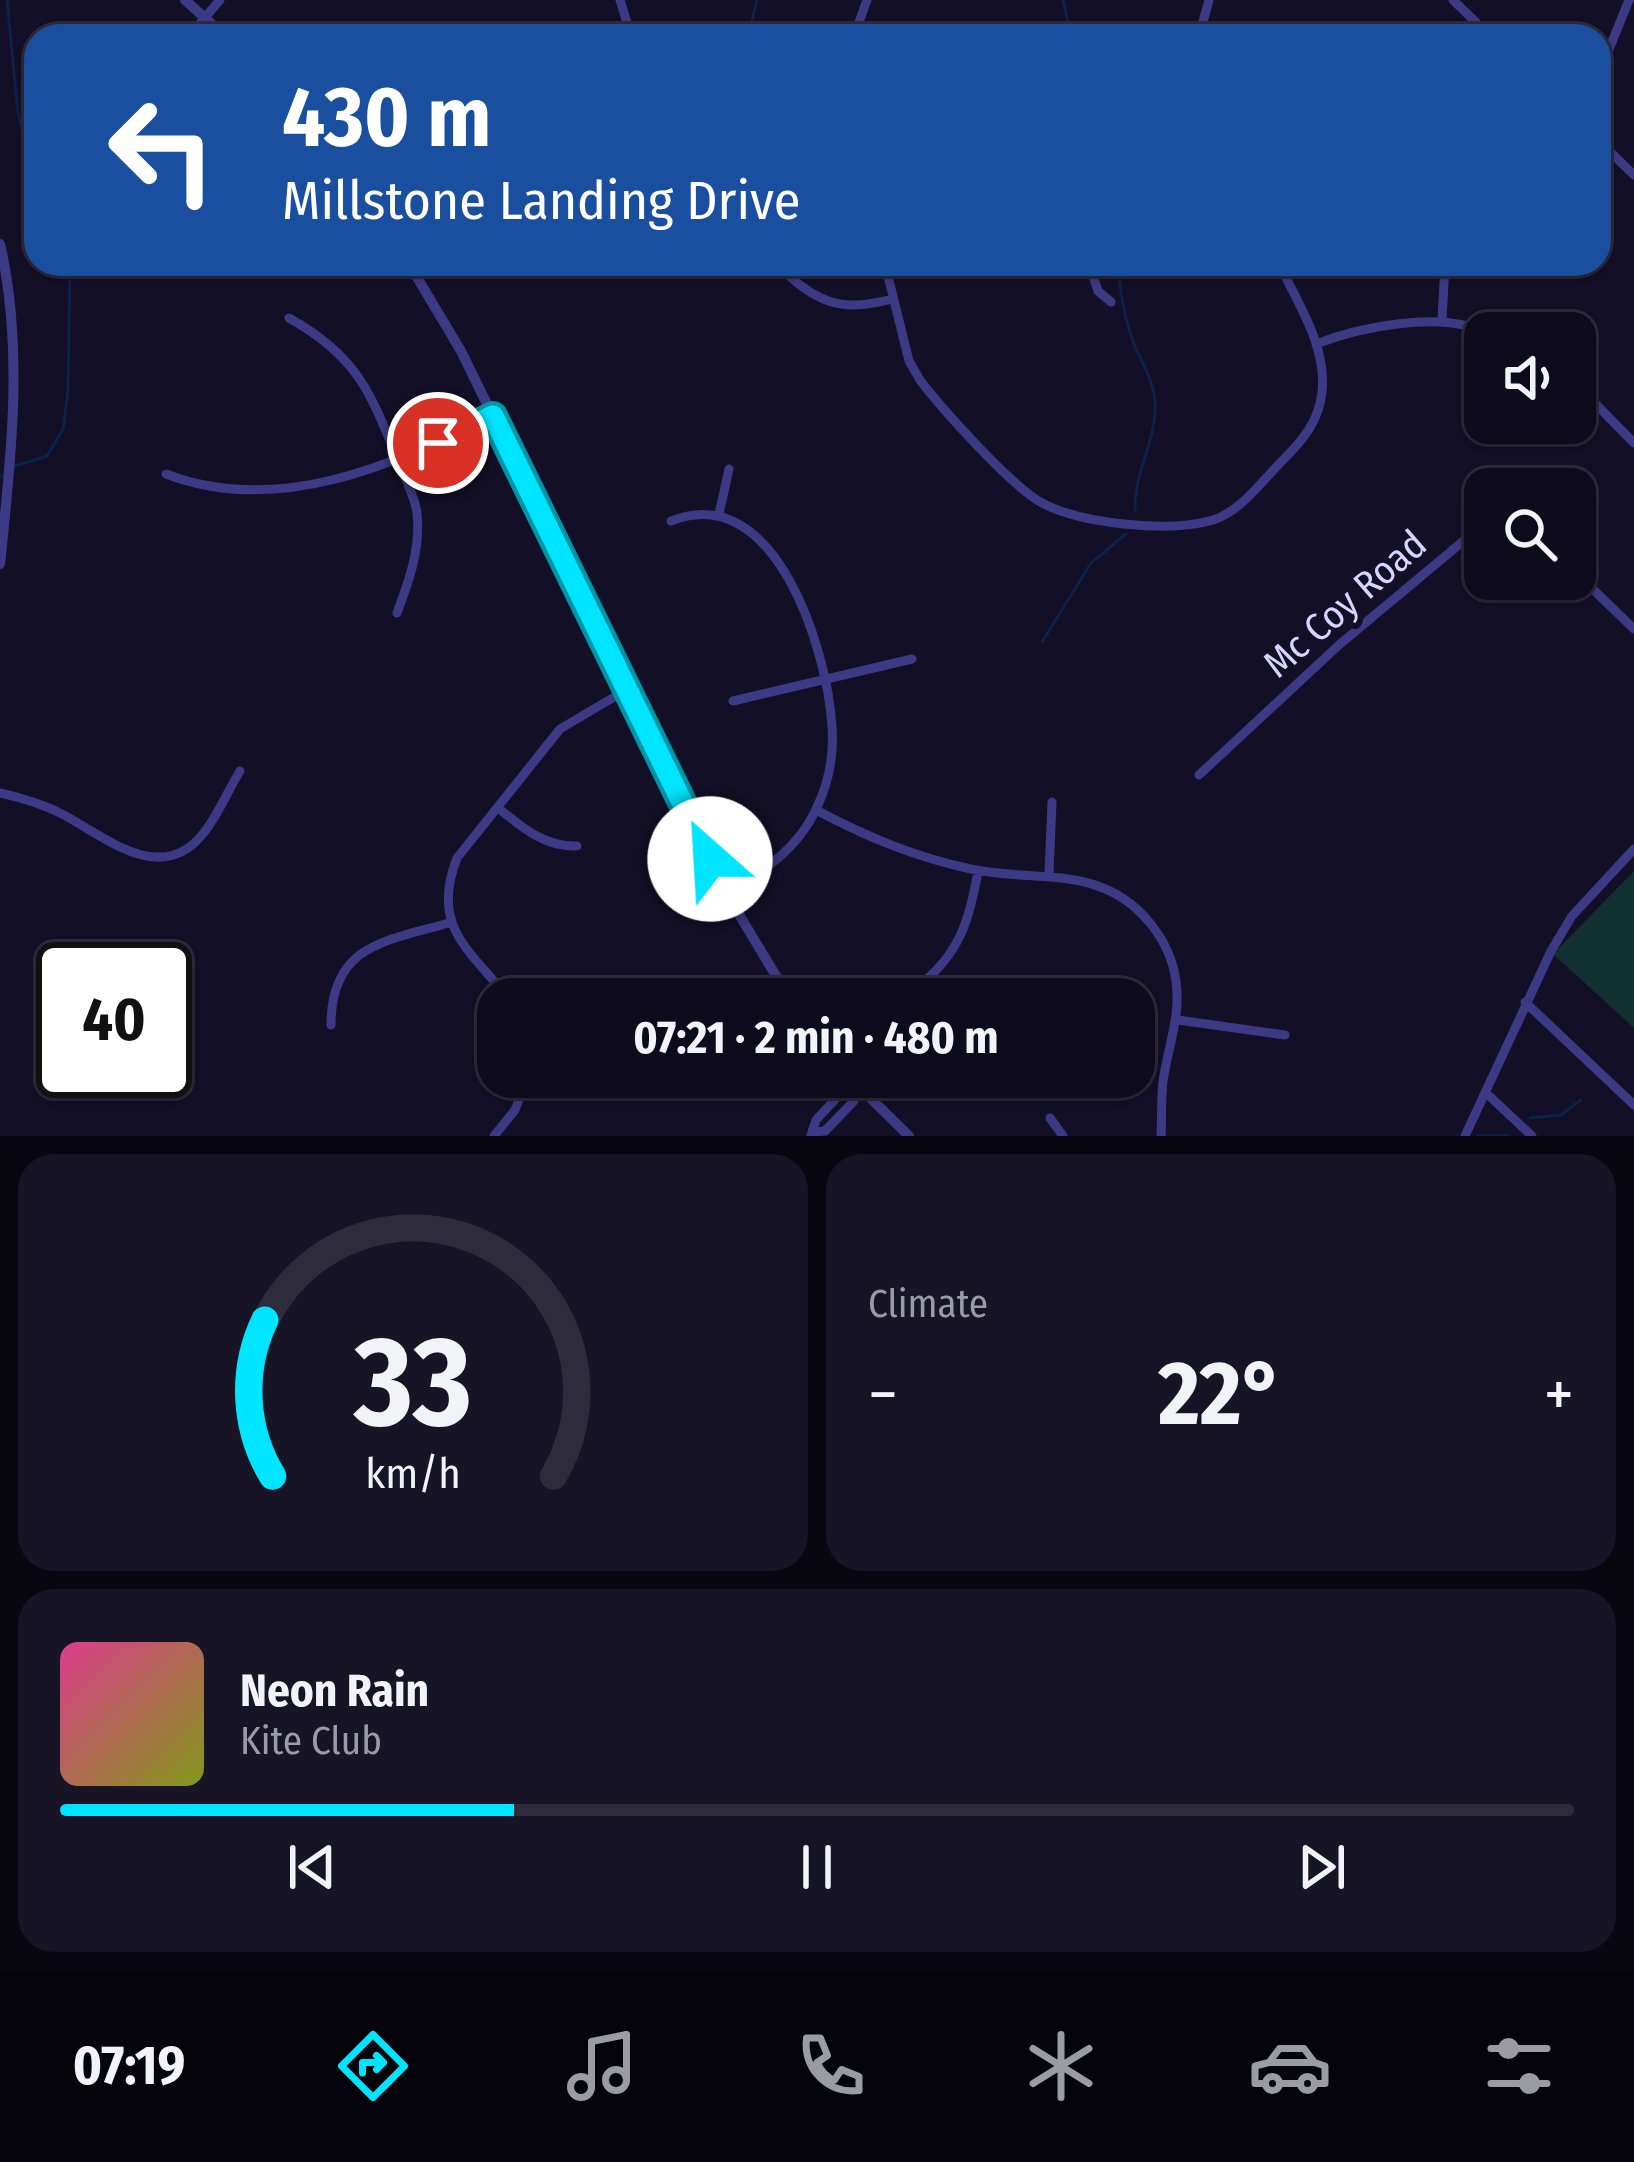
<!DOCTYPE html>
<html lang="en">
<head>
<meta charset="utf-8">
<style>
  body { margin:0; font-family:"Fira Sans Condensed",sans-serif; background:#171425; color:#f1f3f6; height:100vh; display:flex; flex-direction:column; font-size:45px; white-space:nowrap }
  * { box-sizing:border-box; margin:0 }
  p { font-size:39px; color:#9b9ba3 }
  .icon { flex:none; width:66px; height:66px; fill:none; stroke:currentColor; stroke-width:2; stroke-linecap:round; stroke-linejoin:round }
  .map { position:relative; height:1136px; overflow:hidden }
  .panel { display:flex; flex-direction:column; gap:18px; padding:18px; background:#08060f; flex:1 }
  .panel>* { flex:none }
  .banner { position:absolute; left:24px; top:24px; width:1587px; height:252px; border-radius:36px; box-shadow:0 3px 9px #0004,0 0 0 3px #2e2b3b; background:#1a4fa0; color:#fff; overflow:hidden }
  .buttons { position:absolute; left:1464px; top:312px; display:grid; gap:24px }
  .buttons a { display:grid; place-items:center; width:132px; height:132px; border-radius:24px; background:#0e0b1c; box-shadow:0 3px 9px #0004,0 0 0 3px #2e2b3b; font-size:60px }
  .speed { position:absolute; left:36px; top:942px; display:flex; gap:24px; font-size:60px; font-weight:700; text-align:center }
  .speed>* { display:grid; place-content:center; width:156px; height:156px; border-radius:50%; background:#0e0b1c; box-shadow:0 3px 9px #0004,0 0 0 3px #2e2b3b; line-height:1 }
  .speed .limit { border:6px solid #111; border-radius:18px; background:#fff; color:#111 }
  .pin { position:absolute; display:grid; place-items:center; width:102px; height:102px; color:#fff; margin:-51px; border:6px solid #fff; border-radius:50%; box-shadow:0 3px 12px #0007 }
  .me { position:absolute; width:132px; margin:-66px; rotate:334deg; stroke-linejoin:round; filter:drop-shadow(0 0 9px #0008) }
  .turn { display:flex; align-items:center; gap:42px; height:252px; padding:0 60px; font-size:54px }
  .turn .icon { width:156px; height:156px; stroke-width:2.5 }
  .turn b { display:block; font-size:84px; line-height:102px }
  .big { font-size:90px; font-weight:700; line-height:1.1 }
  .panel .widget { flex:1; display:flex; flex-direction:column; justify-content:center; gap:18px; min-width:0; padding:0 42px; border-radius:36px; background:#171425 }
  .panel .dial { align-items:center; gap:0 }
  .dial svg { height:312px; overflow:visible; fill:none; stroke:#2e2b3b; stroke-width:7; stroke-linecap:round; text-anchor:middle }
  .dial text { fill:#f1f3f6; stroke:none }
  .song { display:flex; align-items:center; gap:36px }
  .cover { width:144px; height:144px; border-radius:18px; background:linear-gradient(135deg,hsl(330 70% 55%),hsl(70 70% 35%)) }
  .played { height:12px; border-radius:6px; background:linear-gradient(90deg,#00e5ff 30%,#2e2b3b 30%) }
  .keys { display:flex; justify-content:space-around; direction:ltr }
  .heat { display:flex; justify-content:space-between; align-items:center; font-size:66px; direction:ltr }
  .panel .tiles { flex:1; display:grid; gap:18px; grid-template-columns:1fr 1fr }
  .widget:last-child { grid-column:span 2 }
  .trip { position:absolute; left:477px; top:978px; width:678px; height:120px; border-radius:36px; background:#0e0b1c; box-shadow:0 3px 9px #0004,0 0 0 3px #2e2b3b; font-weight:700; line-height:120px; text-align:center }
  .tabs { display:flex; height:192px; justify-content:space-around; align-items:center; background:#06040b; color:#9b9ba3 }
  .tabs .icon { width:84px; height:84px }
  .tabs .on { color:#00e5ff }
  .tabs b { font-size:54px; color:#f1f3f6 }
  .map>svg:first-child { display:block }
  .green { fill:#12302f }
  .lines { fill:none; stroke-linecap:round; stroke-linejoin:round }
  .stream { stroke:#0c2248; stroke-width:3 }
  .minor { stroke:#3d3a85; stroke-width:9 }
  .tertiary { stroke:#3d3a85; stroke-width:10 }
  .route-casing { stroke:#0095a6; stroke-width:30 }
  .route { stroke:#00e5ff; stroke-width:21 }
  .labels { text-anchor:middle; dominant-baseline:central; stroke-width:12; stroke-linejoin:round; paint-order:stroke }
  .street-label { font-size:39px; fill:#d9d4ff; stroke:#130f26 }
</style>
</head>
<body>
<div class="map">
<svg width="1634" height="1136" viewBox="0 0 1634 1136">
  <rect width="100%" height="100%" fill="#130f26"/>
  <path class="green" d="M1634,871V1028L1553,954Z"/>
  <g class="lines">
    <path class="stream" d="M7,0L18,113L36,184
      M1063,0L1071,36
      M748,36L757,0
      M1118,264C1120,290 1123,314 1132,338C1139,360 1153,377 1155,400C1158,439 1133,473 1135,511
      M15,466L47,456L63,429L68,391L70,264
      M0,477L2,476
      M1042,642L1091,563L1126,534
      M1530,1118L1561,1115L1581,1100
      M1456,1136L1457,1135
      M1477,1136H1508"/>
    <path class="minor" d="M620,0L631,36
      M1453,0L1490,36
      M189,36L220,0
      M854,36L867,0
      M1199,36L1209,0
      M1599,74L1629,0
      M1599,141L1634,175
      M776,264C815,301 838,314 892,299
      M885,264L909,361L920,380C942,409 1012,487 1042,503C1082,524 1170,533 1213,520C1240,512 1262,481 1282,461C1302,441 1319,422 1322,392C1327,347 1298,303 1279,264
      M1089,264L1098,291L1111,302
      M289,318C357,356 370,391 398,461C404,477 415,496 417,513C421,548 409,581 397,613
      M1442,320L1445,264
      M1316,344C1360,327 1442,310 1486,333
      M1575,383L1634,443
      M166,474C278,517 392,465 493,416
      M719,514L729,469
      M671,521C775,479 827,649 832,726C834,754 829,782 817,807C799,848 763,872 726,893
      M1575,572L1634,629
      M733,701L912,659
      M1199,775L1340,644L1485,523
      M0,793C22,798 42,804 62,814C104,836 160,886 202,835C218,816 227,792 240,771
      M498,808C522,827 544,847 577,846
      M816,810C867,837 915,857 971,869C1036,883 1101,863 1150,923C1163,939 1173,959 1176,981C1181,1017 1168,1046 1163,1081C1161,1099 1162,1118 1161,1136
      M1049,874L1052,802
      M921,984C960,953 970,918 978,871
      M509,999C470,950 430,927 457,858L560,729L626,690
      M1525,1002L1634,1105
      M1178,1020L1285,1035
      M331,1025C331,945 385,941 449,923
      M527,1081C562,1089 590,1094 623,1077
      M1485,1092L1532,1136
      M1050,1118L1063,1136
      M813,1132L825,1131L854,1101L859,1088
      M811,1135L816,1120L843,1091L854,1093
      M494,1136L515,1110L527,1079
      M1465,1136L1551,951L1572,916L1634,849"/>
    <path class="tertiary" d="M185,0L225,36
      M0,244C24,347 11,460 0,564
      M409,264L461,351L726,893L790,999
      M849,1077L909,1136"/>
  </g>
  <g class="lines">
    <defs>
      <path id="route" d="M438,443L493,416L710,859"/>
    </defs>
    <use href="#route" class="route-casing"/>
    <use href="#route" class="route"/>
  </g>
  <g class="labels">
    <g class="street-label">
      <text transform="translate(1345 604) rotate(-41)">Mc Coy Road</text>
    </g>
  </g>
</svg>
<div class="buttons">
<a><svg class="icon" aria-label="sound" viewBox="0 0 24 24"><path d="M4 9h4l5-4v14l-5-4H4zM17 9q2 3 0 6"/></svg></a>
<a><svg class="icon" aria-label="search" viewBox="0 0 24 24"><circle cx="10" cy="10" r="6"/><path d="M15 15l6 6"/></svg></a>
</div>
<div class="speed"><div class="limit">40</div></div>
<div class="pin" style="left:438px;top:443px;background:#d93025"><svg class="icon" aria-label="arrive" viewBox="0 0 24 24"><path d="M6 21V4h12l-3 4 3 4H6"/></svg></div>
<svg class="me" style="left:710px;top:859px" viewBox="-20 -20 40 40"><circle r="19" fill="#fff"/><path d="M0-13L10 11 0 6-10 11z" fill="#00e5ff"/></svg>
<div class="trip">07:21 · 2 min · 480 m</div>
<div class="banner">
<div class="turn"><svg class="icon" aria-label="left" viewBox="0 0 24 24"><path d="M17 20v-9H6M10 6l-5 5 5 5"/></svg><div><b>430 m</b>Millstone Landing Drive</div></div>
</div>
</div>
<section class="panel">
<div class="tiles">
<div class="widget dial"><svg viewBox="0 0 100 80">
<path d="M14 69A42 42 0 1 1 86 69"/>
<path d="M14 69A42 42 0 0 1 12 29" stroke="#00e5ff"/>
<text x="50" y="56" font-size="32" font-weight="700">33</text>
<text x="50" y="72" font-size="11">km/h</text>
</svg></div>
<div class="widget"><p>Climate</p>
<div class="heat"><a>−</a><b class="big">22°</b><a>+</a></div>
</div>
<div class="widget">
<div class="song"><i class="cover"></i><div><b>Neon Rain</b><p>Kite Club</p></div></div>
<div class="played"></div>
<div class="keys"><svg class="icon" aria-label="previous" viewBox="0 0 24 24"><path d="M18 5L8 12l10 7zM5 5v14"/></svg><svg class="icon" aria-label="pause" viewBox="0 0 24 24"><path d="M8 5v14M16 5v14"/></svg><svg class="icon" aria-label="next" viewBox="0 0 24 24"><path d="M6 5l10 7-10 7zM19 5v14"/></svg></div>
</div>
</div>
</section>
<nav class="tabs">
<b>07:19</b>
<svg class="icon on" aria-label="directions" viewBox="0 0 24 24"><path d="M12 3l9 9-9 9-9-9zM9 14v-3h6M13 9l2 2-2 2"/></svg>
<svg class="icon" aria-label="music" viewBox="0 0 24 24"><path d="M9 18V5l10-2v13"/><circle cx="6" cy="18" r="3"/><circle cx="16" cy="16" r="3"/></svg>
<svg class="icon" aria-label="phone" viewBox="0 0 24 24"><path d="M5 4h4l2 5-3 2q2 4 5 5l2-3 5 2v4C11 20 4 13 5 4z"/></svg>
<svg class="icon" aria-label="climate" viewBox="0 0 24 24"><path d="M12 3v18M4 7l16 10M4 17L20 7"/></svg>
<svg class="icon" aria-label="car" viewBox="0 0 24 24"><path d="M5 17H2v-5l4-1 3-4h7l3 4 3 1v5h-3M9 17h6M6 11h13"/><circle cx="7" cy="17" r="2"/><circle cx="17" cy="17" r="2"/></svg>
<svg class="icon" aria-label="filters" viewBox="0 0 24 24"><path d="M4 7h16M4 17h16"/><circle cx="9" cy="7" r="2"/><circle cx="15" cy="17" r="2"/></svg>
</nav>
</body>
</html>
